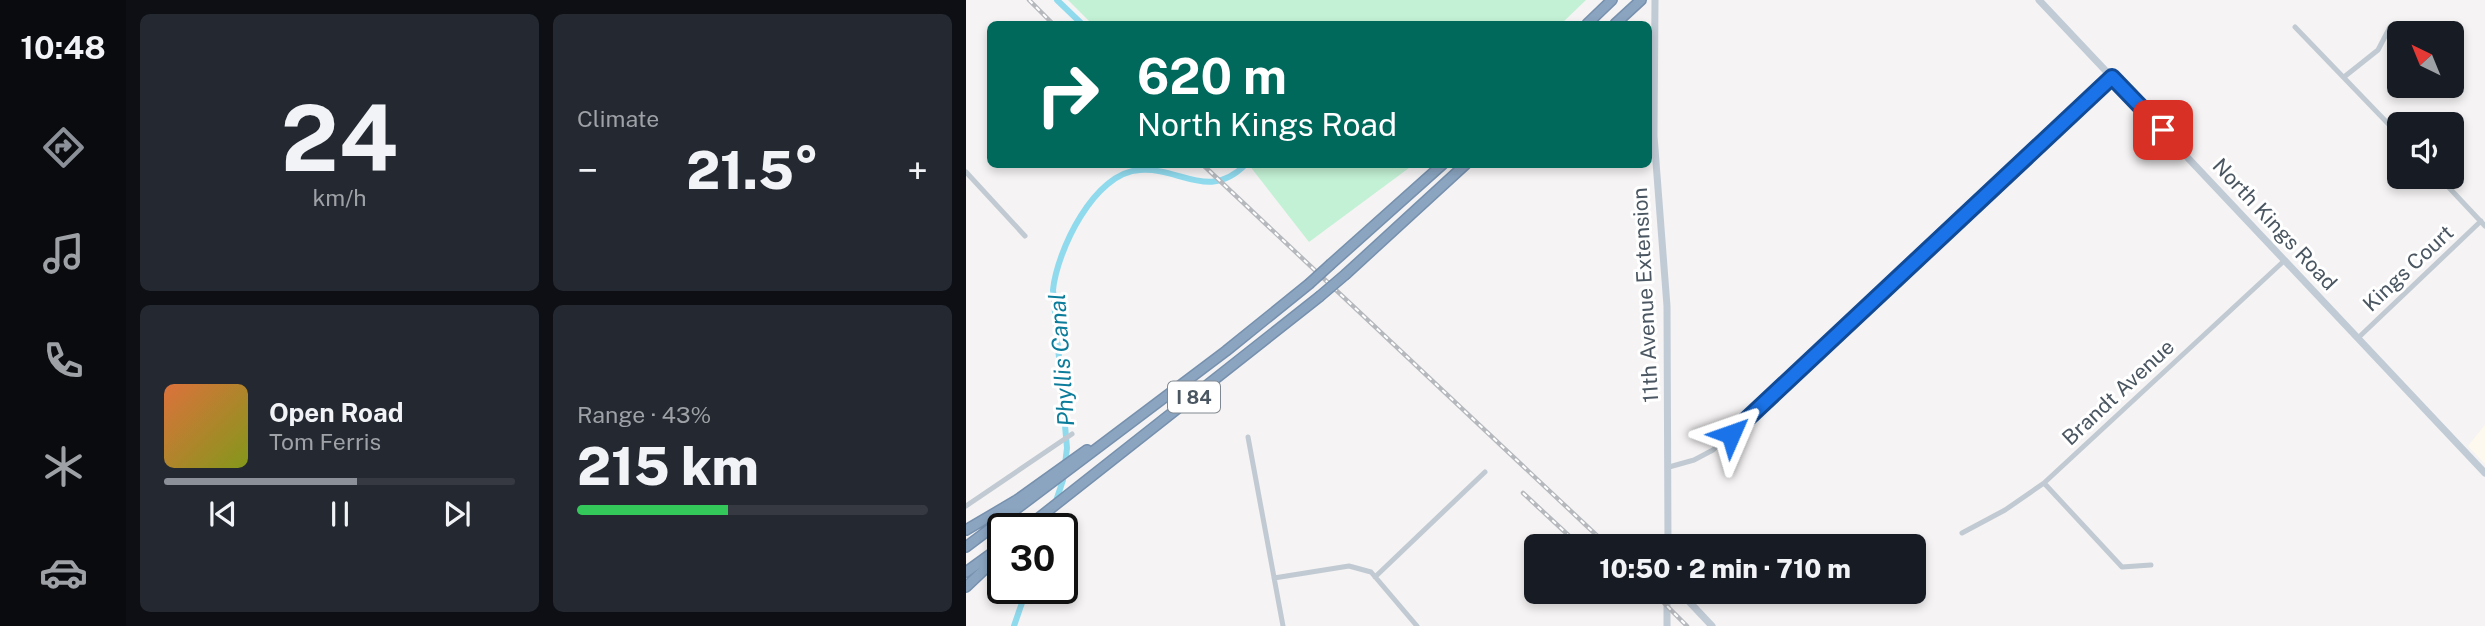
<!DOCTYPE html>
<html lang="en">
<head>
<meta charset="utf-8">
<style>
  body { margin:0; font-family:"Public Sans",sans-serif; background:#242831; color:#f1f3f6; height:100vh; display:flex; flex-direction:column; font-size:26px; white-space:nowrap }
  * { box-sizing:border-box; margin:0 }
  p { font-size:23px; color:#9ea1a6 }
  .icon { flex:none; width:38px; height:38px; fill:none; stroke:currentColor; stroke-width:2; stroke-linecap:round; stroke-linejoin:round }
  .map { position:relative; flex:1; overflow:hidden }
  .panel { display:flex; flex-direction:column; gap:14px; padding:14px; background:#0d0f14; width:840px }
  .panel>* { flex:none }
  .guide { position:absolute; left:21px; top:21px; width:665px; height:147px; border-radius:10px; box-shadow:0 4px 10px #0003; background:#00695c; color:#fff; overflow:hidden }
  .needle { width:46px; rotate:317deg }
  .controls { position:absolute; left:1421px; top:21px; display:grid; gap:14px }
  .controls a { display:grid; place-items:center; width:77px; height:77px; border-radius:10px; background:#171b24; box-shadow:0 4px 10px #0003; font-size:35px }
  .speed { position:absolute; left:21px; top:513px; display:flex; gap:14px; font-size:35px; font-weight:700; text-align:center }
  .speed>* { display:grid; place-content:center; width:91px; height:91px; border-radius:50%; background:#171b24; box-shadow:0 4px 10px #0003; line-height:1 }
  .speed .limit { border:4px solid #111; border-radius:10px; background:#fff; color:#111 }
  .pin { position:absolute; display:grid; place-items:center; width:60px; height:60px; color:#fff; margin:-30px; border-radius:14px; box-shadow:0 4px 10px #0006 }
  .me { position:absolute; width:77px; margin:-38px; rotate:47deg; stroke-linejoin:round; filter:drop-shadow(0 0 5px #0008) }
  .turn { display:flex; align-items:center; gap:24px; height:147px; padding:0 35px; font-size:32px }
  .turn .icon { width:91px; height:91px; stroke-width:2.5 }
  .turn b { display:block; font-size:49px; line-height:60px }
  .big { font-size:52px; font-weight:800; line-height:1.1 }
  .panel .tile { flex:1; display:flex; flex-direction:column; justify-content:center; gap:10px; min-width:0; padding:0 24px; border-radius:10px; background:#242831 }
  .panel .dial { align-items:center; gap:0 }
  .dial b { font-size:91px; line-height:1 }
  .song { display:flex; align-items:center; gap:21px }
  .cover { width:84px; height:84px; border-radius:10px; background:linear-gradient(135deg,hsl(20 70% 55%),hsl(70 70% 35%)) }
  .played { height:7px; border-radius:4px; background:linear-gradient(90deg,#8c9099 55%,#363941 55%) }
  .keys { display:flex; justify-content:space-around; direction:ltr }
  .heat { display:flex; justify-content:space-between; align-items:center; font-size:38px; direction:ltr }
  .charge { height:10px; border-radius:5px; background:linear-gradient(90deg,#34c759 43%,#363941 0) }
  .panel .tiles { flex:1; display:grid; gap:14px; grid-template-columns:repeat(2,1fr) }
  .trip { position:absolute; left:558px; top:534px; width:402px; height:70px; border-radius:10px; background:#171b24; box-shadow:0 4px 10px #0003; font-weight:800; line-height:70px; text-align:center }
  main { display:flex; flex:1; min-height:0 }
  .dock { display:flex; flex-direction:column; width:126px; justify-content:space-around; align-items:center; background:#090b0e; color:#9ea1a6 }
  .dock .icon { width:49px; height:49px }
  .dock .selected { color:#8c9099 }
  .dock b { font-size:32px; color:#f1f3f6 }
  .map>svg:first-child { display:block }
  .commercial { fill:#fdf9ef }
  .green { fill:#c3f1d5 }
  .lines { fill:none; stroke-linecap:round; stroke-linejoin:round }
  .canal { stroke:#90daee; stroke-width:6 }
  .highway-casing { stroke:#7690ad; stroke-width:12 }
  .street { stroke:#c1cad2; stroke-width:5 }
  .secondary { stroke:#c1cbd6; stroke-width:7 }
  .highway { stroke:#8ba5c1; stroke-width:9 }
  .rail-casing { stroke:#b5b8bd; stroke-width:4.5 }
  .rail { stroke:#fff; stroke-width:2; stroke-dasharray:5; stroke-linecap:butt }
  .highway-bridge-casing { stroke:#7690ad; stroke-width:12; stroke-linecap:butt }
  .highway-bridge { stroke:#8ba5c1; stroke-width:9 }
  .route-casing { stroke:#114b97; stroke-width:18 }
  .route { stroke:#1a73e8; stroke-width:12 }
  .labels { text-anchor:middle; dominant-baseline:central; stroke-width:6; stroke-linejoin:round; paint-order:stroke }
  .shield { fill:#fff; stroke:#808990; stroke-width:2 }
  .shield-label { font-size:19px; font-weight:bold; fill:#4a5661 }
  .street-label { font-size:21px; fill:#4a5661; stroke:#fff }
  .water-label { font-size:23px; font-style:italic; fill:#0c7c9b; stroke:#fff }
</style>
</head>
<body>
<main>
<nav class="dock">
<b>10:48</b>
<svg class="icon selected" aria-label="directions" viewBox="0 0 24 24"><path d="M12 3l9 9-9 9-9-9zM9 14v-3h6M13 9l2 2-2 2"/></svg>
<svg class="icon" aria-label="music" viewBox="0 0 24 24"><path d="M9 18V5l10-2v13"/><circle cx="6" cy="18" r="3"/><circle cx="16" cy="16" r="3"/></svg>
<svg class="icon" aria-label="phone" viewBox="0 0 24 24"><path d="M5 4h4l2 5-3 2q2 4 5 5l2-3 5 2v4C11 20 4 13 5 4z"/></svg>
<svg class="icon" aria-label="climate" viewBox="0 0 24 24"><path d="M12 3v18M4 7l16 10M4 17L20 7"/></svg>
<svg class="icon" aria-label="car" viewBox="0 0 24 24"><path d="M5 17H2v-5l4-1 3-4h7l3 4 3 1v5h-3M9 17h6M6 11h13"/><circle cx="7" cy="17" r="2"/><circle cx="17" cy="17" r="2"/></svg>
</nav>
<section class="panel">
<div class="tiles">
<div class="tile dial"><b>24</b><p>km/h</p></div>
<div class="tile"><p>Climate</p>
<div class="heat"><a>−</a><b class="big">21.5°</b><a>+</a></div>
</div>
<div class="tile">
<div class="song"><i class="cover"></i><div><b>Open Road</b><p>Tom Ferris</p></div></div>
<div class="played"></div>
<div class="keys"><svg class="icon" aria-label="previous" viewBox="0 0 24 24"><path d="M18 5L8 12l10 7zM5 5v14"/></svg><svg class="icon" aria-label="pause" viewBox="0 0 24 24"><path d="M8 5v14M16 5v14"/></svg><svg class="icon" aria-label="next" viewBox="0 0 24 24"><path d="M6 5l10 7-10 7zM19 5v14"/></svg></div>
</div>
<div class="tile"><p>Range · 43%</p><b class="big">215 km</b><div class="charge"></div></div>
</div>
</section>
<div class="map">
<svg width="1519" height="626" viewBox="0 0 1519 626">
  <rect width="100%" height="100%" fill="#f5f3f3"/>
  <path class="commercial" d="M1519,425V464L1502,446Z"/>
  <path class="green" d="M102,0H620L595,24H126Z
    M283,165H447L343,242Z"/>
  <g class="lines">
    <path class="canal" d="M91,0L116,24
      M81,528L97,480L101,448L87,290C91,251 128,172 174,170C214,167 243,202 280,164
      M48,626L61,588"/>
    <defs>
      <path id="highway" d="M621,24L646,0
        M649,24L675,0
        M365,264L477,164
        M380,274L500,164
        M60,528L353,297
        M0,530L51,500L121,450
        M0,547L260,351L343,284
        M0,572L37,545
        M0,587L37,552"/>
    </defs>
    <use href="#highway" class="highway-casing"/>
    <path class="street" d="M1329,27L1433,135
      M1378,77L1412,50L1424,27
      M0,172L59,236
      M1473,177L1519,226
      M1392,338L1515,221
      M282,437L317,626
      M703,467L728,460L747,450L1146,77
      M1078,483L1156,567L1185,565
      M0,506L106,434
      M996,533L1039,510L1078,483L1319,260
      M409,577L519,472
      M308,578L383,566L405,572L451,626"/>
    <path class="secondary" d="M689,0L688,136L701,306L702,546
      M1073,0L1519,473
      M714,592L746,626
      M701,626V592"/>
    <use href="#highway" class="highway"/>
    <defs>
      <path id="rail" d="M63,0L87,24
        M236,164L642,546
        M557,493L614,546
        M687,592L721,626"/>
    </defs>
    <use href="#rail" class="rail-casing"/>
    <use href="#rail" class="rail"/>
    <defs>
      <path id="highway-bridge" d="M343,284L365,264
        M353,297L380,274"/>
    </defs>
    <use href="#highway-bridge" class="highway-bridge-casing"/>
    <use href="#highway-bridge" class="highway-bridge"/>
  </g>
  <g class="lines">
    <defs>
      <path id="route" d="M765,434L1146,77L1197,130"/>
    </defs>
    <use href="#route" class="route-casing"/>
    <use href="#route" class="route"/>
  </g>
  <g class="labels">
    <rect class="shield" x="202" y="381.5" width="52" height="31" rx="5"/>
    <g class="shield-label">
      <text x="228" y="397">I 84</text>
    </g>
    <g class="street-label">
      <text transform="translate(1309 224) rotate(47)">North Kings Road</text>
      <text transform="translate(1442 268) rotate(-43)">Kings Court</text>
      <text transform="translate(679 295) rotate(-93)">11th Avenue Extension</text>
      <text transform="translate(1152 392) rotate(-43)">Brandt Avenue</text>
    </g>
    <g class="water-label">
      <text transform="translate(95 360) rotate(-94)">Phyllis Canal</text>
    </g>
  </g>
</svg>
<div class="controls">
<a><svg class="needle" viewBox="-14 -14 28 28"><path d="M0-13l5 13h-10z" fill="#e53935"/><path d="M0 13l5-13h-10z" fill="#9ea1a6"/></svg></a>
<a><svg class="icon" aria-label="sound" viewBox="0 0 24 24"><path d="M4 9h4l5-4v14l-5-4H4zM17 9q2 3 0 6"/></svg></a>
</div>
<div class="speed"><div class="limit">30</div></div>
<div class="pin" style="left:1197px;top:130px;background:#d93025"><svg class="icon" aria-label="arrive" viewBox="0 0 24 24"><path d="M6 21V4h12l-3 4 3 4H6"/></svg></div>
<svg class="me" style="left:765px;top:434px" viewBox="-20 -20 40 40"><path d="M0-17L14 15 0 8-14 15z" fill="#1a73e8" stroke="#fff" stroke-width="4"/></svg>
<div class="trip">10:50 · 2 min · 710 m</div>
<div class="guide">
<div class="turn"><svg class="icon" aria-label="right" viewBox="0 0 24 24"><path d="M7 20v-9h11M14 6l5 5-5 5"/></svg><div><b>620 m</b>North Kings Road</div></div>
</div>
</div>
</main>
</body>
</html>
